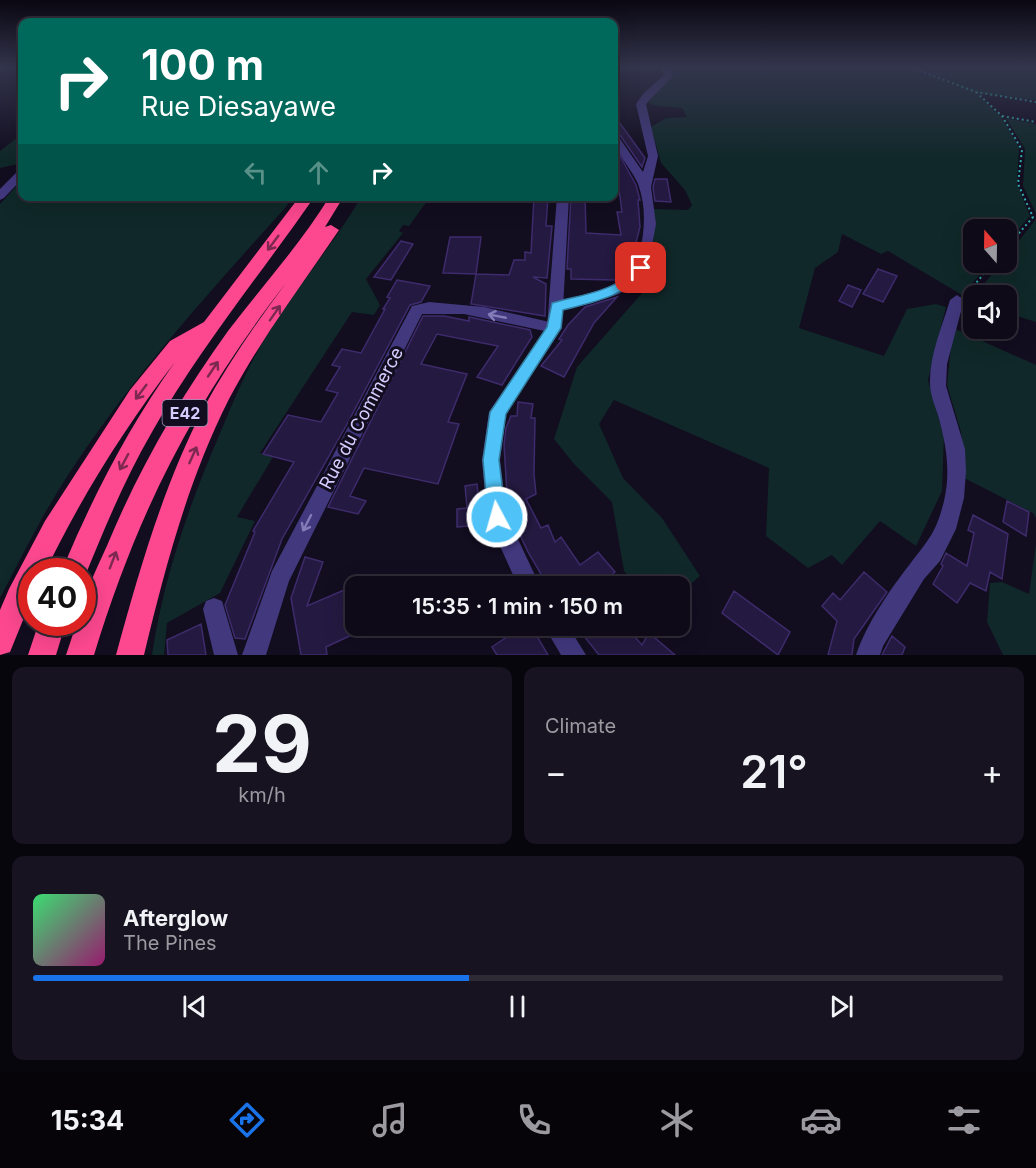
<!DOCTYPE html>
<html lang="en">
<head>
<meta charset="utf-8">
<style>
  body { margin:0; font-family:Inter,sans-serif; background:#171320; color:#f1f3f6; height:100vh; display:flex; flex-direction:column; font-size:22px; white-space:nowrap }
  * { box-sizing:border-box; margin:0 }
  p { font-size:20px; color:#9b9aa1 }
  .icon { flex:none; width:33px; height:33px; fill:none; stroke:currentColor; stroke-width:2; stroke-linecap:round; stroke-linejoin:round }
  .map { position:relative; height:655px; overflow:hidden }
  .side { display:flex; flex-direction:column; gap:12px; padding:12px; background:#08060d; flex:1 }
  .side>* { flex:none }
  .hud { position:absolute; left:18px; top:18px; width:600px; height:183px; border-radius:12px; box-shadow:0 6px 24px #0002,0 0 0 2px #2e2b36; background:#00695c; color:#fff; overflow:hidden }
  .needle { width:39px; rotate:340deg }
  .fabs { position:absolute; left:963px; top:219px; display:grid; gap:12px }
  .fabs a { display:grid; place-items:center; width:54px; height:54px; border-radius:12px; background:#0e0a17; box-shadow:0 6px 24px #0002,0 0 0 2px #2e2b36; font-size:30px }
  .speed { position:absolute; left:18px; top:558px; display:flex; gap:12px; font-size:30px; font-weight:700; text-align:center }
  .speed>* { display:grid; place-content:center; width:78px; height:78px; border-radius:50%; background:#0e0a17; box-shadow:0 6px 24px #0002,0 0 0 2px #2e2b36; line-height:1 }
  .speed .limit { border:9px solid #d22; background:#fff; color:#111 }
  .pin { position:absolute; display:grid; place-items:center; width:51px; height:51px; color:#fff; margin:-26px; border-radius:12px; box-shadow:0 3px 9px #0006 }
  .me { position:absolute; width:66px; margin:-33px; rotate:354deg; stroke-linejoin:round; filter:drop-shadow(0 0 4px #0008) }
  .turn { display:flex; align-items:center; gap:21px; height:126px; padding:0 24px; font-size:27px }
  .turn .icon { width:78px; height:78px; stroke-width:2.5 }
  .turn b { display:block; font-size:42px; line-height:51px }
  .lanes { display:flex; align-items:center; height:57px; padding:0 24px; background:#0003; justify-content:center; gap:30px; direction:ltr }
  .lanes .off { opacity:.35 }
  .big { font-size:45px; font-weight:600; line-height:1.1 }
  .side .card { flex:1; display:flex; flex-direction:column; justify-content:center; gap:9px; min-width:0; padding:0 21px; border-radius:12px; background:#171320 }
  .side .dial { align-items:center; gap:0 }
  .dial b { font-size:78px; line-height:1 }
  .song { display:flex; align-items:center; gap:18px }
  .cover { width:72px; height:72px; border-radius:9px; background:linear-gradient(135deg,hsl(140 70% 55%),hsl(320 70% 35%)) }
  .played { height:6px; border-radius:3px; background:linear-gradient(90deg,#1a73e8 45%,#2e2b36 45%) }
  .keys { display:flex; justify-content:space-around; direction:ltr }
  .heat { display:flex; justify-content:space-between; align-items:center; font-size:33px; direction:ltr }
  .side .tiles { flex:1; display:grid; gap:12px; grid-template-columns:1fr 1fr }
  .card:last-child { grid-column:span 2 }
  .trip { position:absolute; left:345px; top:576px; width:345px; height:60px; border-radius:12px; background:#0e0a17; box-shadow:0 6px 24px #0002,0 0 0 2px #2e2b36; font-weight:600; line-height:60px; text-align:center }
  .tabs { display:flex; height:96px; justify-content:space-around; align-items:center; background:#060409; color:#9b9aa1 }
  .tabs .icon { width:42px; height:42px }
  .tabs .on { color:#1a73e8 }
  .tabs b { font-size:27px; color:#f1f3f6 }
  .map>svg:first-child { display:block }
  .green { fill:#102829 }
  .building { fill:#241940; stroke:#3e2b6c; stroke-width:1.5 }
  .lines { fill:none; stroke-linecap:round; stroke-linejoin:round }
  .path-far1 { stroke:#2facaf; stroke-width:2; stroke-dasharray:2 3; stroke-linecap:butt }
  .path { stroke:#2facaf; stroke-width:3; stroke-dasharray:3 4.5; stroke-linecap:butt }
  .minor { fill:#41387e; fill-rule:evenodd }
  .tertiary { fill:#41387e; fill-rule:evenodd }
  .motorway { fill:#fd488f; fill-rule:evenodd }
  .oneway { stroke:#7c2851 }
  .oneway2 { stroke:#847bb8 }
  .route { fill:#4fc3f7; stroke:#337fa1; stroke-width:1.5 }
  .labels { text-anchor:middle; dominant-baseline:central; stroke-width:6; stroke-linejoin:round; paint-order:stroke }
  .shield { fill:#120d1f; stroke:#9b93bb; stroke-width:1.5 }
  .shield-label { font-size:16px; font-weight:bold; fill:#d6ccfe }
  .street-label { font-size:18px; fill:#d6ccfe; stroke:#120d1f }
</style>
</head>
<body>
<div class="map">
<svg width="1036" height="655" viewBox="0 0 1036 655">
  <rect width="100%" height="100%" fill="#120d1f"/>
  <path class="green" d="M669,67H1036V100L978,94L1001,117L1019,147L1017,184L1030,216L1007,243L1006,230H974V262L990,263L962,295L888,251L881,254L842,234L838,252L815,268L799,328L884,356L907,309L936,304L946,307L928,380L944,436L942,491L916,546L880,521L842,565L832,555L808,568L766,536L769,468L614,400L599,424L623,478L662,518L700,576L680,593V586H637L624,571L612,502L574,464L554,439L577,367L658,275L646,270L653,252L654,209L688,210L692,205L685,190L661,163L651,127L666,118L687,117L682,108L658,106L648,103L671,76Z
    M1006,118L1036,124V214L1023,186L1025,149Z
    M22,134V163L0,168V151Z
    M22,180V196L293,197L285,208C199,304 110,401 45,513C29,541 15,570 0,598V204Z
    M361,197H430L409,226L403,225L399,231L403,233L366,279L380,305L374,315L352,312L260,453L273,457L237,517L255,521L220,593L167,623L164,655H152C163,580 188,508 218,438C233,402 248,365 269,332C298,285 334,244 361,197Z
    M1036,219V322L1007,313L1006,296L975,295L1001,263L1006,262L1007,256Z
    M953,328L1036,365V518L1033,513L964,478L961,432L947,385Z
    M1036,543V655H1003L987,622L990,583L1002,582L1029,594Z"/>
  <path class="building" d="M614,115L645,158L642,167L620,135L614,133Z
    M614,145L636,185L640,200H638L640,227L630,266L615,280L571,279V269H567L571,196H585L586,233L621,235L617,212H622L616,168H614Z
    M655,179H667L671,202L655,201L653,187Z
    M534,196H548L546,226H552L547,278L533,277L546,284L545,316L471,304L476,274L509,275L514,260H525V252L531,253Z
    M450,237H481L476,274L443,273Z
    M401,241L413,244L391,280L374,277Z
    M878,269L897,276L883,302L863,294Z
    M397,280L430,286L421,302L410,305L346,426L282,539L245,639L235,638L225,605L255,532L253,531L294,462L263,454L288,415L321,422L338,393L326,390L340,367L332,365L342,349L361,353L385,309H383L390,298L387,297Z
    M848,285L861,290L852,307L839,301Z
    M617,297L594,323L564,377L541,366L562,340L559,339L568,325L585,307Z
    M423,316H444L469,321V317L530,330L532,337L502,385L477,377L498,346L437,334L421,364L467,374L448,422L459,424L438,484L364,468L350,496L366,501L358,514L328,507Z
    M518,402L533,404L531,418H535L534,474L536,494L526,499L541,528L548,525L555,542L561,537L580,565L598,552L615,572L597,586H548L528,552L508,509L504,445L506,428L511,416H517Z
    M477,484L482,525L457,527V509L467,508L465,486Z
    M1007,501L1029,512L1026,536L1003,522Z
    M973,515L1008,534L1002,579L990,572L986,591L970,583L957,603L933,584L943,566L941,564L946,553L967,566L974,533L968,530Z
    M305,557L323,562L307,606L356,585V633L326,647L327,655H301L291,598Z
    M864,572L887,592L854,639L852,655H828L837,621L822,606L833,593L840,600Z
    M734,591L790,632L778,655L722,613Z
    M201,624L206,655H168L167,640Z
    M523,626H531L548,655H497L492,647Z
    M576,626H625L642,645L649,633L675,655H599Z
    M892,636L905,647L902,655H882Z"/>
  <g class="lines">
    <path class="path-far1" d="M910,67L976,92L1036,102
      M976,92L1002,116L1022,150L1018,184L1033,217L1006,248
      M1002,116L1036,122
      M970,290L994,262"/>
    <path class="path" d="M966,295L972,288"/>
    <path class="minor" d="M661,67H669L673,76L646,104L658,156L651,187L656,224L649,262L635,283L619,294L585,305L557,312L552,311L550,307L552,303C597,290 636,291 643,234C645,217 644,200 638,184C631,167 614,153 614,135L618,136L643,172L648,156L636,104L643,94L664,75Z
      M22,170V179L4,198L0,200V189L18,171Z
      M957,295L964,300L947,364L946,386L965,449L966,471L964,498L956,529L940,561L924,579L883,646L880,655H856C867,623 889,591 910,564C929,539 936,533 944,501C951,471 946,444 938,415C935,406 930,394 930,384C929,356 942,327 950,300Z
      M429,302L484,307L554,323L559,324L562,328L559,332L554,333L464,314H422L289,581L266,655H242L272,571L412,306Z
      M214,598L222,601L238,655H214L203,609L206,601Z"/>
    <path class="tertiary" d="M557,196H569L562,328L506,413L500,460L507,516L540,586H518L487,517L482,460L489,412L547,327Z
      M544,626H568L586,655H561Z"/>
    <path class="motorway" d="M300,196H315C260,275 199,349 152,432C124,480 104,530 83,581L82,572H62L65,563C95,492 130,425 175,362C125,427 80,499 45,572H32V598L10,652L0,655V610L9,589L45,521L130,390L170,341L204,322Z
      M330,196H344L325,227L331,225L339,230C301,286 260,340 229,399C188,480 165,568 144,655H116C139,571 163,487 203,409C227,365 256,323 286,283C194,402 138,511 94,655H66L77,622H82C82,594 98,567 109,541C140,467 181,396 228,331C262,286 300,245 330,196Z
      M39,622H66L56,655H28Z"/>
  </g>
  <defs><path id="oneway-shaft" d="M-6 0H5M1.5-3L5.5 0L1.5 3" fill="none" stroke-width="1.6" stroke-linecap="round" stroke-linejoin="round" transform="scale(1.5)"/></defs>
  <g class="oneway">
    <use href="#oneway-shaft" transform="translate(273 243) rotate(127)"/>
    <use href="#oneway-shaft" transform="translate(275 313) rotate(-55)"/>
    <use href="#oneway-shaft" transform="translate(213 369) rotate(-56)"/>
    <use href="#oneway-shaft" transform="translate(141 392) rotate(127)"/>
    <use href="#oneway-shaft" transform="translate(193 455) rotate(-66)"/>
    <use href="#oneway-shaft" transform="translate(124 462) rotate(118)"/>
    <use href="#oneway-shaft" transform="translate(113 560) rotate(-69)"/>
  </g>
  <g class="oneway2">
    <use href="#oneway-shaft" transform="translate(497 316) rotate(-169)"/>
    <use href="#oneway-shaft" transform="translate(307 523) rotate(117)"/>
  </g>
  <linearGradient id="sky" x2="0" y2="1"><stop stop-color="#0a0711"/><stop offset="0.42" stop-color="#33354d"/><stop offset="1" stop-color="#33354d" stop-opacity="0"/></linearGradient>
  <rect width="1036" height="159" fill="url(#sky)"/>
  <path class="route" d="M641,264L647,268C628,296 594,302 563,310L561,328L506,414L499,460L506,517L504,523L497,526L491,523L488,517L483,460L490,412L547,327L552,303C576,296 603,293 624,279C631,275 633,267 641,264Z"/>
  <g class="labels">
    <rect class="shield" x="162.5" y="400" width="45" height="26" rx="4.5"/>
    <g class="shield-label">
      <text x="185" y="413">E42</text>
    </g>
    <g class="street-label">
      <text transform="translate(361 418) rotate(-62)">Rue du Commerce</text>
    </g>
  </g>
</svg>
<div class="fabs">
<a><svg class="needle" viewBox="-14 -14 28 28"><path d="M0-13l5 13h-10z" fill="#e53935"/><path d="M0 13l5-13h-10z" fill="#9b9aa1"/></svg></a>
<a><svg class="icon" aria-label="sound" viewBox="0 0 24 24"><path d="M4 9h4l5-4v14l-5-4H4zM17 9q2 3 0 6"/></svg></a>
</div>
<div class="speed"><div class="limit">40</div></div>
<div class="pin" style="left:641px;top:268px;background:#d93025"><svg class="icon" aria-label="arrive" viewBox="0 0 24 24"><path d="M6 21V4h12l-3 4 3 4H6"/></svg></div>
<svg class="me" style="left:497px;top:517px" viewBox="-20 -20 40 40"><circle r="17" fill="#4fc3f7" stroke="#fff" stroke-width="3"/><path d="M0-11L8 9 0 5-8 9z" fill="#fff"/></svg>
<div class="trip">15:35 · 1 min · 150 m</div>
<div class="hud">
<div class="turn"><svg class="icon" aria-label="right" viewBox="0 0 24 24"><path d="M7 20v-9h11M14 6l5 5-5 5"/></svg><div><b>100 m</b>Rue Diesayawe</div></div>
<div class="lanes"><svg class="icon off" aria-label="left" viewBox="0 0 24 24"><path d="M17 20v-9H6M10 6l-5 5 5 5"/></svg><svg class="icon off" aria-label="ahead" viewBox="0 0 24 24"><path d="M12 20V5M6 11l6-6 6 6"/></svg><svg class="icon" aria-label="right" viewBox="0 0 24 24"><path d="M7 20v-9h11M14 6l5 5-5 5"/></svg></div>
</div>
</div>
<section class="side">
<div class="tiles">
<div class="card dial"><b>29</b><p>km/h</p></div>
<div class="card"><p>Climate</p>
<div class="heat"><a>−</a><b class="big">21°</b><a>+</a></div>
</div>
<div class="card">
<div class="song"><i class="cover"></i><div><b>Afterglow</b><p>The Pines</p></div></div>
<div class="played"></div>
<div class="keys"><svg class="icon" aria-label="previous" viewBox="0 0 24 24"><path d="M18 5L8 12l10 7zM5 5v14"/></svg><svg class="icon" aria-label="pause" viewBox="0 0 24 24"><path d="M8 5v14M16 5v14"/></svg><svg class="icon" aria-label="next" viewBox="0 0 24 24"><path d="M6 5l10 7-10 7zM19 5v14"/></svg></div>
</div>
</div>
</section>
<nav class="tabs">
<b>15:34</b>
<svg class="icon on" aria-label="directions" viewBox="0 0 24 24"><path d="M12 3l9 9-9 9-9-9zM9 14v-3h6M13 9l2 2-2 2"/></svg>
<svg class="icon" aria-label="music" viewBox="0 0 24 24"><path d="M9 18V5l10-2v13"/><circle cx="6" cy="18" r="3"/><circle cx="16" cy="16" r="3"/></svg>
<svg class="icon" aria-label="phone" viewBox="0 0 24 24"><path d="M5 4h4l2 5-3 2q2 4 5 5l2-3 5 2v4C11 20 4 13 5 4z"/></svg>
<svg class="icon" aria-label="climate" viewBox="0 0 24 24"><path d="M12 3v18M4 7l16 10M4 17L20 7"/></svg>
<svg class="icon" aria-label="car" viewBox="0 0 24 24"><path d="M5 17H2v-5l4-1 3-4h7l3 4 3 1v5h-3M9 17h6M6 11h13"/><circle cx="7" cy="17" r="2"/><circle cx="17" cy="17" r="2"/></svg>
<svg class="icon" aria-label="filters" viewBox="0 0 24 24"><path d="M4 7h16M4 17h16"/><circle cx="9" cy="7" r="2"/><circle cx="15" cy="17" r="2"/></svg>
</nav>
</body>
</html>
